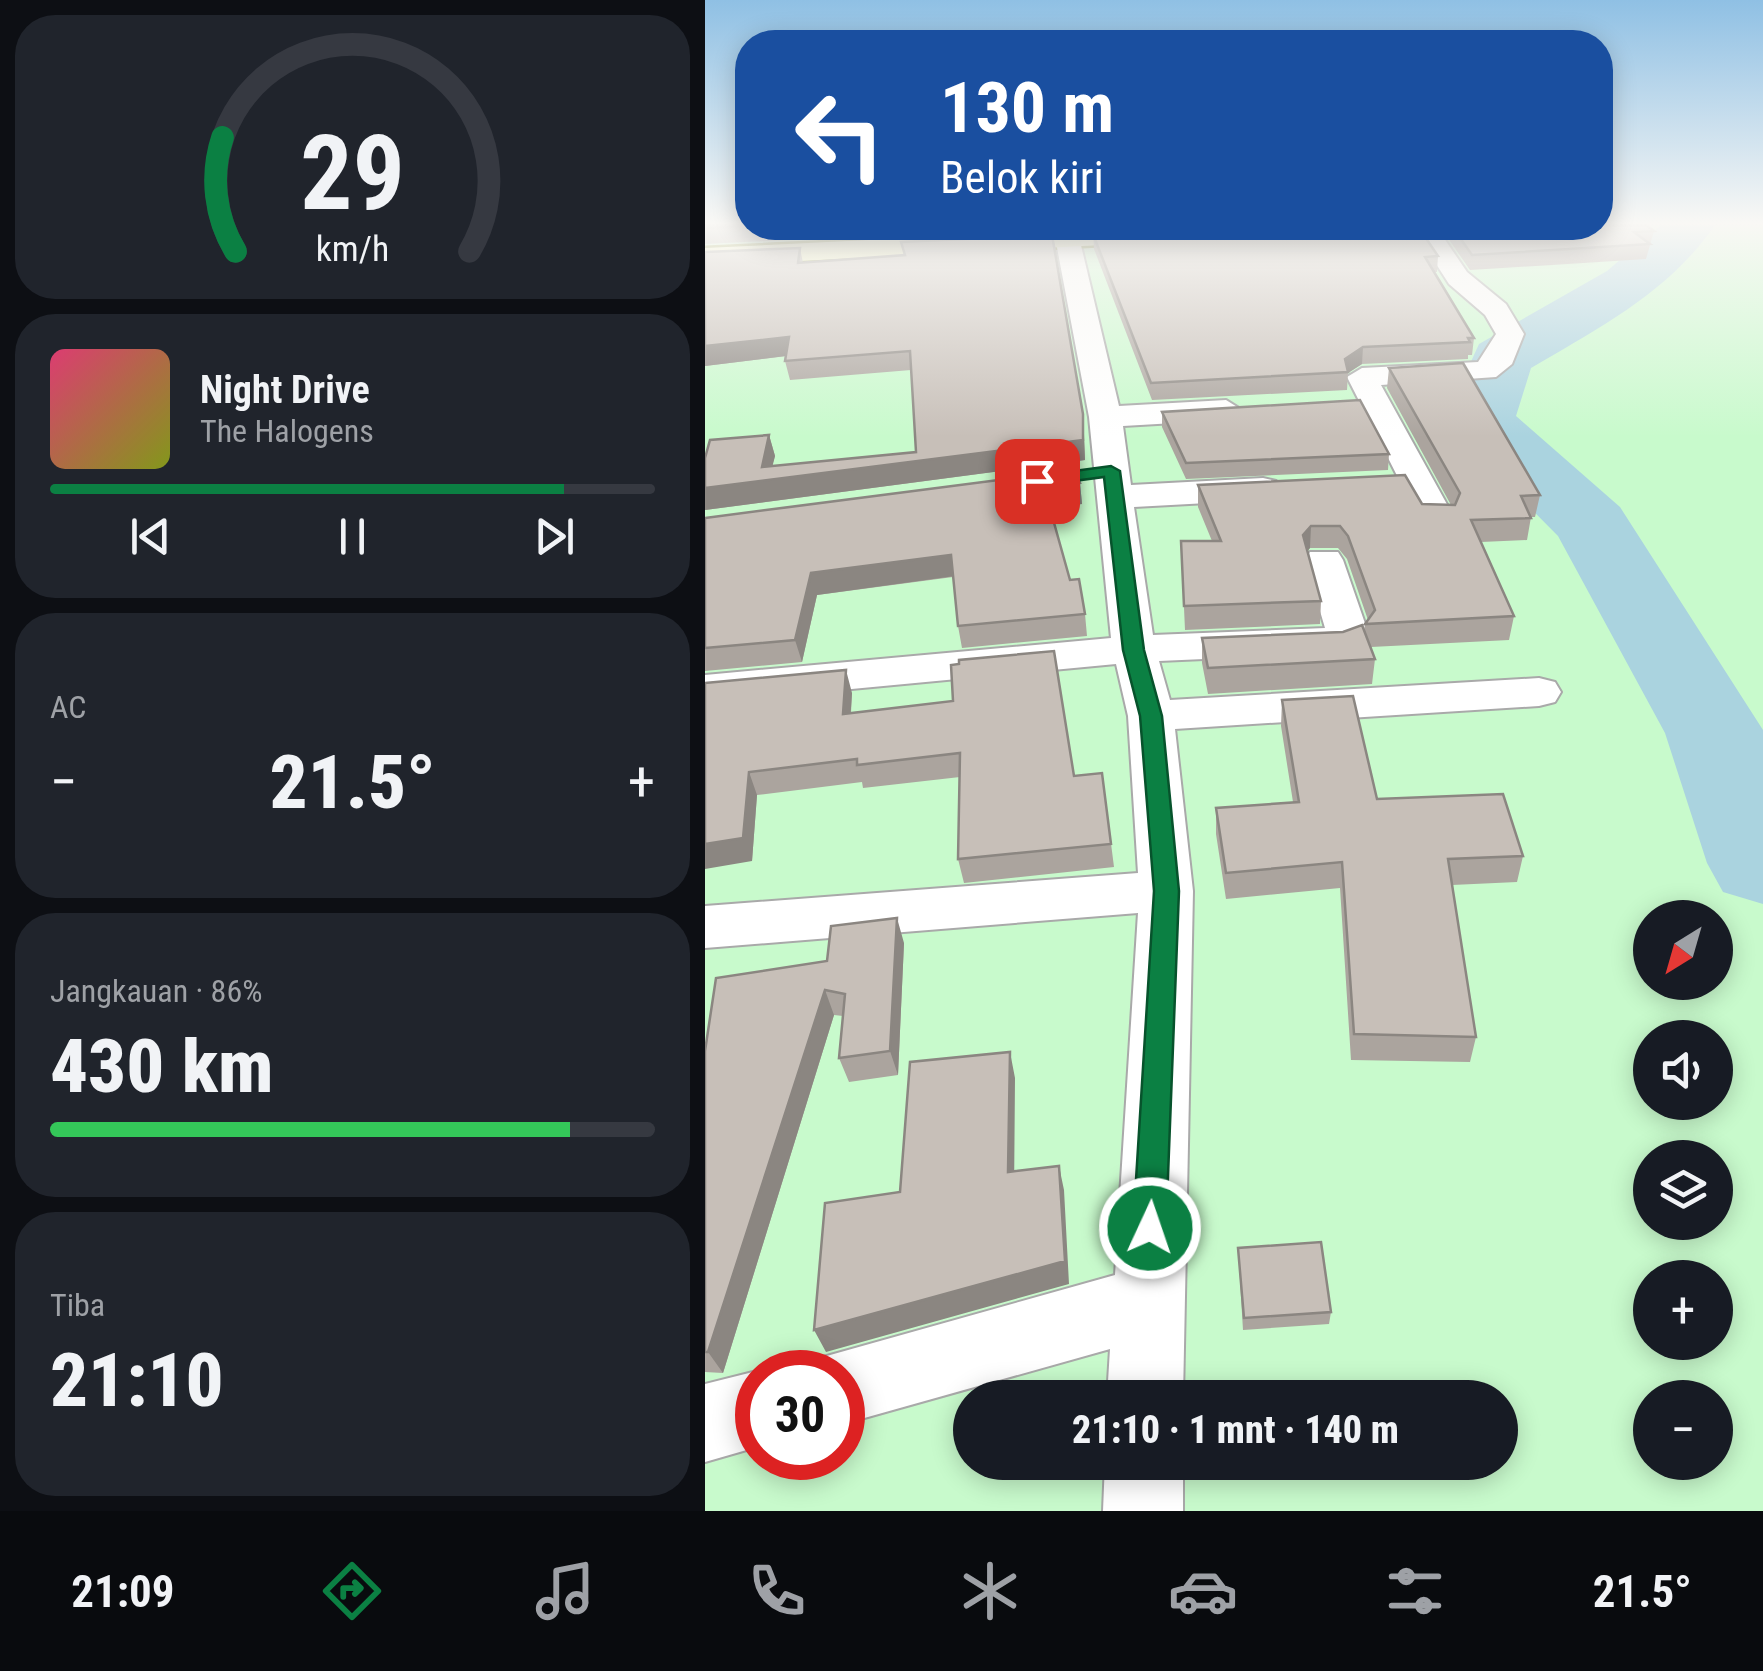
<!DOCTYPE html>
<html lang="id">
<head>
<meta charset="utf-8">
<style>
  body { margin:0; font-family:"Roboto Condensed",sans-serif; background:#20242c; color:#f1f3f6; height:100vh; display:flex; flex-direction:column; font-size:38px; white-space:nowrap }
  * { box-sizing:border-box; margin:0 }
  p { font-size:32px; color:#9ea1a6 }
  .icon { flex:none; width:55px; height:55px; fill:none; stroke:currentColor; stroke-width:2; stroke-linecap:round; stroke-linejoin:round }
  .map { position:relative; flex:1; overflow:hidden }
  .sheet { display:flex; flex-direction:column; gap:15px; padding:15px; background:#0d0f14; width:705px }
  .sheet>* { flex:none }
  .guide { position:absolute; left:30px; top:30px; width:878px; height:210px; border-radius:40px; box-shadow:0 5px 25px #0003; background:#1a4fa0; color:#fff; overflow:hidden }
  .needle { width:65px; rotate:217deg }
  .fabs { position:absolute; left:928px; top:900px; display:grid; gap:20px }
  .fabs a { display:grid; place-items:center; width:100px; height:100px; border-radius:50%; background:#171b24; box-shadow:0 5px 25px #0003; font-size:50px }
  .speed { position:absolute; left:30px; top:1350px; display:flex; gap:20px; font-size:50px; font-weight:700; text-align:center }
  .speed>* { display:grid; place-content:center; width:130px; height:130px; border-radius:50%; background:#171b24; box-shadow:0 5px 25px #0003; line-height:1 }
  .speed .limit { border:15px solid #d22; background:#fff; color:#111 }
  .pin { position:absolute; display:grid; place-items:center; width:85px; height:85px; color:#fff; margin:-42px; border-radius:20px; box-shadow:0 5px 15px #0006 }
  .me { position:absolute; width:110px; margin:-55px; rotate:3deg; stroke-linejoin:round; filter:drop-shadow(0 0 8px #0008) }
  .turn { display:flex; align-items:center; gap:35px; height:210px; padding:0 40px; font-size:45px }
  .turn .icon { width:130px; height:130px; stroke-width:2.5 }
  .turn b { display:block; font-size:70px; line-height:85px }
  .big { font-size:75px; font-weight:800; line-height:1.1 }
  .sheet .widget { flex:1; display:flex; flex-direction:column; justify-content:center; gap:15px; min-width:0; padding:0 35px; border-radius:40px; background:#20242c }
  .sheet .dial { align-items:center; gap:0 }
  .dial svg { height:260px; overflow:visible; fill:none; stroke:#363941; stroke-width:7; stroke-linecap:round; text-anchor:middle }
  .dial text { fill:#f1f3f6; stroke:none }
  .song { display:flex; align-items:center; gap:30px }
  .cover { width:120px; height:120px; border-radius:15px; background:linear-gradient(135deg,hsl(340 70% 55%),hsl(70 70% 35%)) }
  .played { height:10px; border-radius:5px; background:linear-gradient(90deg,#0b8043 85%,#363941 85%) }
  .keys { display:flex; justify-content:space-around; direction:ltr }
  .heat { display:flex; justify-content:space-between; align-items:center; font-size:55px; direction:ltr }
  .charge { height:15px; border-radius:8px; background:linear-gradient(90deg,#34c759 86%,#363941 0) }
  .trip { position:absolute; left:248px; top:1380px; width:565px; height:100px; border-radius:50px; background:#171b24; box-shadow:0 5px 25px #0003; font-weight:800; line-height:100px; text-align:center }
  .tab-bar { display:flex; height:160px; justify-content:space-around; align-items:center; background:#090b0e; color:#9ea1a6 }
  .tab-bar .icon { width:70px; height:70px }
  .tab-bar .current { color:#0b8043 }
  .tab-bar b { font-size:45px; color:#f1f3f6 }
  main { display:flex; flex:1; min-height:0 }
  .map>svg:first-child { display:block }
  .park { fill:#c8facc; fill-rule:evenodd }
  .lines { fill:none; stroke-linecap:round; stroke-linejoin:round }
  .river { fill:#aad3df; fill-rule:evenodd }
  .street-casing { stroke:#a9a9a9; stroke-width:4 }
  .secondary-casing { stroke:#707d05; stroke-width:5 }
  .street { fill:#fff; fill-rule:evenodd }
  .secondary { fill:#f7fabf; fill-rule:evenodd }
  .wall { fill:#aba49e }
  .shaded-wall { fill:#8b8681 }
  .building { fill:#c7bfb8; stroke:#8b8681; stroke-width:2.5 }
  .route { fill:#0b8043; stroke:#07532c; stroke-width:2.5 }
</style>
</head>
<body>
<main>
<section class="sheet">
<div class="widget dial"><svg viewBox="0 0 100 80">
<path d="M14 69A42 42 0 1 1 86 69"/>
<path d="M14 69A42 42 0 0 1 10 34" stroke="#0b8043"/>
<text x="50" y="56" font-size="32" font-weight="700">29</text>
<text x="50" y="72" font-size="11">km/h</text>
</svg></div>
<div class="widget">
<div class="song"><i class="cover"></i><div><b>Night Drive</b><p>The Halogens</p></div></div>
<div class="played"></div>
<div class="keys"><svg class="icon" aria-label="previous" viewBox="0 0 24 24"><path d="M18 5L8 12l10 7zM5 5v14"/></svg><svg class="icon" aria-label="pause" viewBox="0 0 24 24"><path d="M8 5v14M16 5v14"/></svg><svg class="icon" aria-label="next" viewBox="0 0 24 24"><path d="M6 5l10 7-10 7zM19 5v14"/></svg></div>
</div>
<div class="widget"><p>AC</p>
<div class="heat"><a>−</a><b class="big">21.5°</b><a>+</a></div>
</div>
<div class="widget"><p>Jangkauan · 86%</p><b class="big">430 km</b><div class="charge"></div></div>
<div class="widget"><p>Tiba</p><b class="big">21:10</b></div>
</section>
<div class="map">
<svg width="1058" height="1511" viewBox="0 0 1058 1511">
  <rect width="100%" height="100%" fill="#f2efe9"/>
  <path class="park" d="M0,225H1058V1511H0ZM945,918H1010V982H945ZM945,1038H1010V1102H945ZM945,1158H1010V1222H945ZM945,1278H1010V1342H945ZM52,1372H138V1458H52ZM265,1398H795V1462H265ZM945,1398H1010V1462H945Z"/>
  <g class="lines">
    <path class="river" d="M956,225H1010C964,292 894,328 826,368L811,416L915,507L1058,730V904L1018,892L1002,863L960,733L853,536L739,421L774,344L902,271Z"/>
    <defs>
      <path id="street" d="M708,228H732L762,272L801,304L819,334L807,364L791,377L676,385L749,517L744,525H718L713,517L642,377L657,368L773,362L791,334L780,315L744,284Z
        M362,230L374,237L414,406L521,400L537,410L521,420L418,426L426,485L558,478L571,481L576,489L571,497L558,500L429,507L448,635L620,628L600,560L605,552H633L638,560L664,635L651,649L636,653L454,661L465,700L834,678L850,682L856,692L850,702L834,706L470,729L488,891L478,1398H402L405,1349L138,1424V1372H106L111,1359L410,1275L433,913L0,948V906L433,873L423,716L411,664L0,703V675L406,638L384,417L350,237Z
        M52,1371L56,1372H52V1447L0,1462V1384Z
        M400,1462H478V1511H398Z"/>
      <path id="secondary" d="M411,228H582L568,236L0,266V248Z"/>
    </defs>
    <use href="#street" class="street-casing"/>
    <use href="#secondary" class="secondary-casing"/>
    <use href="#street" class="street"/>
    <use href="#secondary" class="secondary"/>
  </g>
  <path class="wall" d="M0,225H42V228H101L100,239L0,244Z
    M190,228H344L192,235Z
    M736,228H895L949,231L941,259L765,270Z
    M388,234L733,256L732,272H729L769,338L767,355H763V359L657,364L643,373L642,390L447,400L389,249Z
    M196,242L379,434L380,460L0,510L64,435L70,456L67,466L211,452L206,370L85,380L80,361L81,356L0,366V252L95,248L98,263L199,255Z
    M684,368L835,495L830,517H826L822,540L776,542L809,616L804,640L666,647L670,659L667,684L503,694L497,663V638L659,630L660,624L663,620L642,559L633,548H605L602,551L616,601L615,624L480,630L476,541H507L493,507V485L717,504L746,505L682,388Z
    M457,412L684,454L683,470L481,479L457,427Z
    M375,483L377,504L345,508L365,580L380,614L382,636L257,648L253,626L248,577L112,595L97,662L0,671V518Z
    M0,683L147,693L146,713L369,776L397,773L409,867L259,883L253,859L255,777L158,788L157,782L52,795L47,861Z
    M577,700L672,799L818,856L812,882L747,885L771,1037L765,1062L646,1060L635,888L521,899L511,834V808L588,802L576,726Z
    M199,943L193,1075L144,1082L134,1058L138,1016L129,1015L18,1373L0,1372V1051Z
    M533,1248L626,1312L624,1324L538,1330Z"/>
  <path class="shaded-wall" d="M84,337L89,355L0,366V346Z
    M658,347L657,364L643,373L640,359Z
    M378,414L380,460L0,510V488L64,435L70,456L64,480L378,440Z
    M375,483L377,504L341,508L339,487Z
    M606,526L605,548L597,558L598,535Z
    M246,555L250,576L112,595L97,662L90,640L106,573Z
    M141,670L147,693L144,737L138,714Z
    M44,772L52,795L47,861L0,869V844Z
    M192,918L199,943L193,1075L185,1051Z
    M120,990L129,1015L18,1373L3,1352Z
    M305,1052L310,1078L309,1197L303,1172Z
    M354,1166L359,1190L364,1284L121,1352L109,1330Z"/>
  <path class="building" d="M0,225H42V226L0,228Z
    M895,225H941L949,231L929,232L945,244L767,255L748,228H895Z
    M520,228H714L733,256L720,257L769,338H763L765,342L658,347L640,359L643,372L446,383L388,234Z
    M347,235L378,414V440L0,488V458L5,440L64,435L57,467L211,452L205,351L80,361L84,337L0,346V252L95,248L93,263L200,255L196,242Z
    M758,363L835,495L816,496L826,518L766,520L809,616L660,624L670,610L643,536L635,526H606L598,535L616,601L479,606L476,541H516L493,485L700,475L717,504L750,505L755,493L684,368Z
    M655,400L684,454L481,463L457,412Z
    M370,470L375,483L339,487L365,580L374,579L380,614L253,626L246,555L106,573L90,640L0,648V518Z
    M657,625L670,659L503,668L497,638L638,632Z
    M349,651L369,776L397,773L406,844L253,859L255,753L152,765V759L44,772L38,838L0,844V683L141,670L138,714L248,701L246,665L254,664V660Z
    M648,696L672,799L798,794L818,856L743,859L771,1037L649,1034L637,862L521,873L511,808L594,802L577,700Z
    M192,918L185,1051L134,1058L140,994L120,990L3,1352H0V1051L11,978L122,961L126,926Z
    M305,1052L303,1172L354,1166L360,1261L109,1330L120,1203L195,1192L205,1062Z
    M616,1242L626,1312L539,1318L533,1248Z"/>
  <linearGradient id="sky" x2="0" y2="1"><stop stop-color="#8fc0e4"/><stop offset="0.51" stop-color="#f9f8f5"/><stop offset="1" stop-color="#f9f8f5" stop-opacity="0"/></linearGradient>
  <rect width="1058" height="437" fill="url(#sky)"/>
  <path class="route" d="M406,466L415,471L439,650L457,716L474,891L461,1228L456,1239L445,1244L433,1239L428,1228L449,891L435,716L418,650L399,477L332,486L324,481L332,476Z"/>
</svg>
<div class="fabs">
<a><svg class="needle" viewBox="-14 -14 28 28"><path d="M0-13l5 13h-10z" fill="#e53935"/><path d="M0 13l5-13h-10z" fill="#9ea1a6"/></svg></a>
<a><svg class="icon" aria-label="sound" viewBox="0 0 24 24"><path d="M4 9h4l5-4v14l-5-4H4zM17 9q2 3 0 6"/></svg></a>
<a><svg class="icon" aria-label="layers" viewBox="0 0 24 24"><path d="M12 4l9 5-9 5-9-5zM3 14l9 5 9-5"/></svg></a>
<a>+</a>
<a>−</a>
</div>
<div class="speed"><div class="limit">30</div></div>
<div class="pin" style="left:332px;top:481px;background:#d93025"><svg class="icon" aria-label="arrive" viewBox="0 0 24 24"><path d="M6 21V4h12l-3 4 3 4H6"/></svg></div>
<svg class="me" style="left:445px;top:1228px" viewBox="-20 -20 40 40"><circle r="17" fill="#0b8043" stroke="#fff" stroke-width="3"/><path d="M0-11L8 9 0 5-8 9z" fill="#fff"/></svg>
<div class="trip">21:10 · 1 mnt · 140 m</div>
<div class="guide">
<div class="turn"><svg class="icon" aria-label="left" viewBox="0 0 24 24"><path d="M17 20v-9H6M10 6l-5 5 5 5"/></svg><div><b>130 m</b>Belok kiri</div></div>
</div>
</div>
</main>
<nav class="tab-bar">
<b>21:09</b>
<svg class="icon current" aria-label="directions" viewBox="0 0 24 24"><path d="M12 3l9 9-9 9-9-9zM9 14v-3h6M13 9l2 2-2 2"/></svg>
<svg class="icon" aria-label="music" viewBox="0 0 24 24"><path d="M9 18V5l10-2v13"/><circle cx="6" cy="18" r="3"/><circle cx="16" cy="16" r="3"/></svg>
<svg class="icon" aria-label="phone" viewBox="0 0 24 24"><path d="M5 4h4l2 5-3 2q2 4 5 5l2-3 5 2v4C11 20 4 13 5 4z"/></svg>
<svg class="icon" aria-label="climate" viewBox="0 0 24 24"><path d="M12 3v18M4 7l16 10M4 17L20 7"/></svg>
<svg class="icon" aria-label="car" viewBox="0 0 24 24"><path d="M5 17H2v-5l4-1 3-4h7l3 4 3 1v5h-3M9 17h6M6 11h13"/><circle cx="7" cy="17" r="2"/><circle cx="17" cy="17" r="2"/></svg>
<svg class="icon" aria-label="filters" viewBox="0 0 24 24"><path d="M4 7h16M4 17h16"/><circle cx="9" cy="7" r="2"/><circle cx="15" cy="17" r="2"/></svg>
<b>21.5°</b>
</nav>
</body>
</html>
